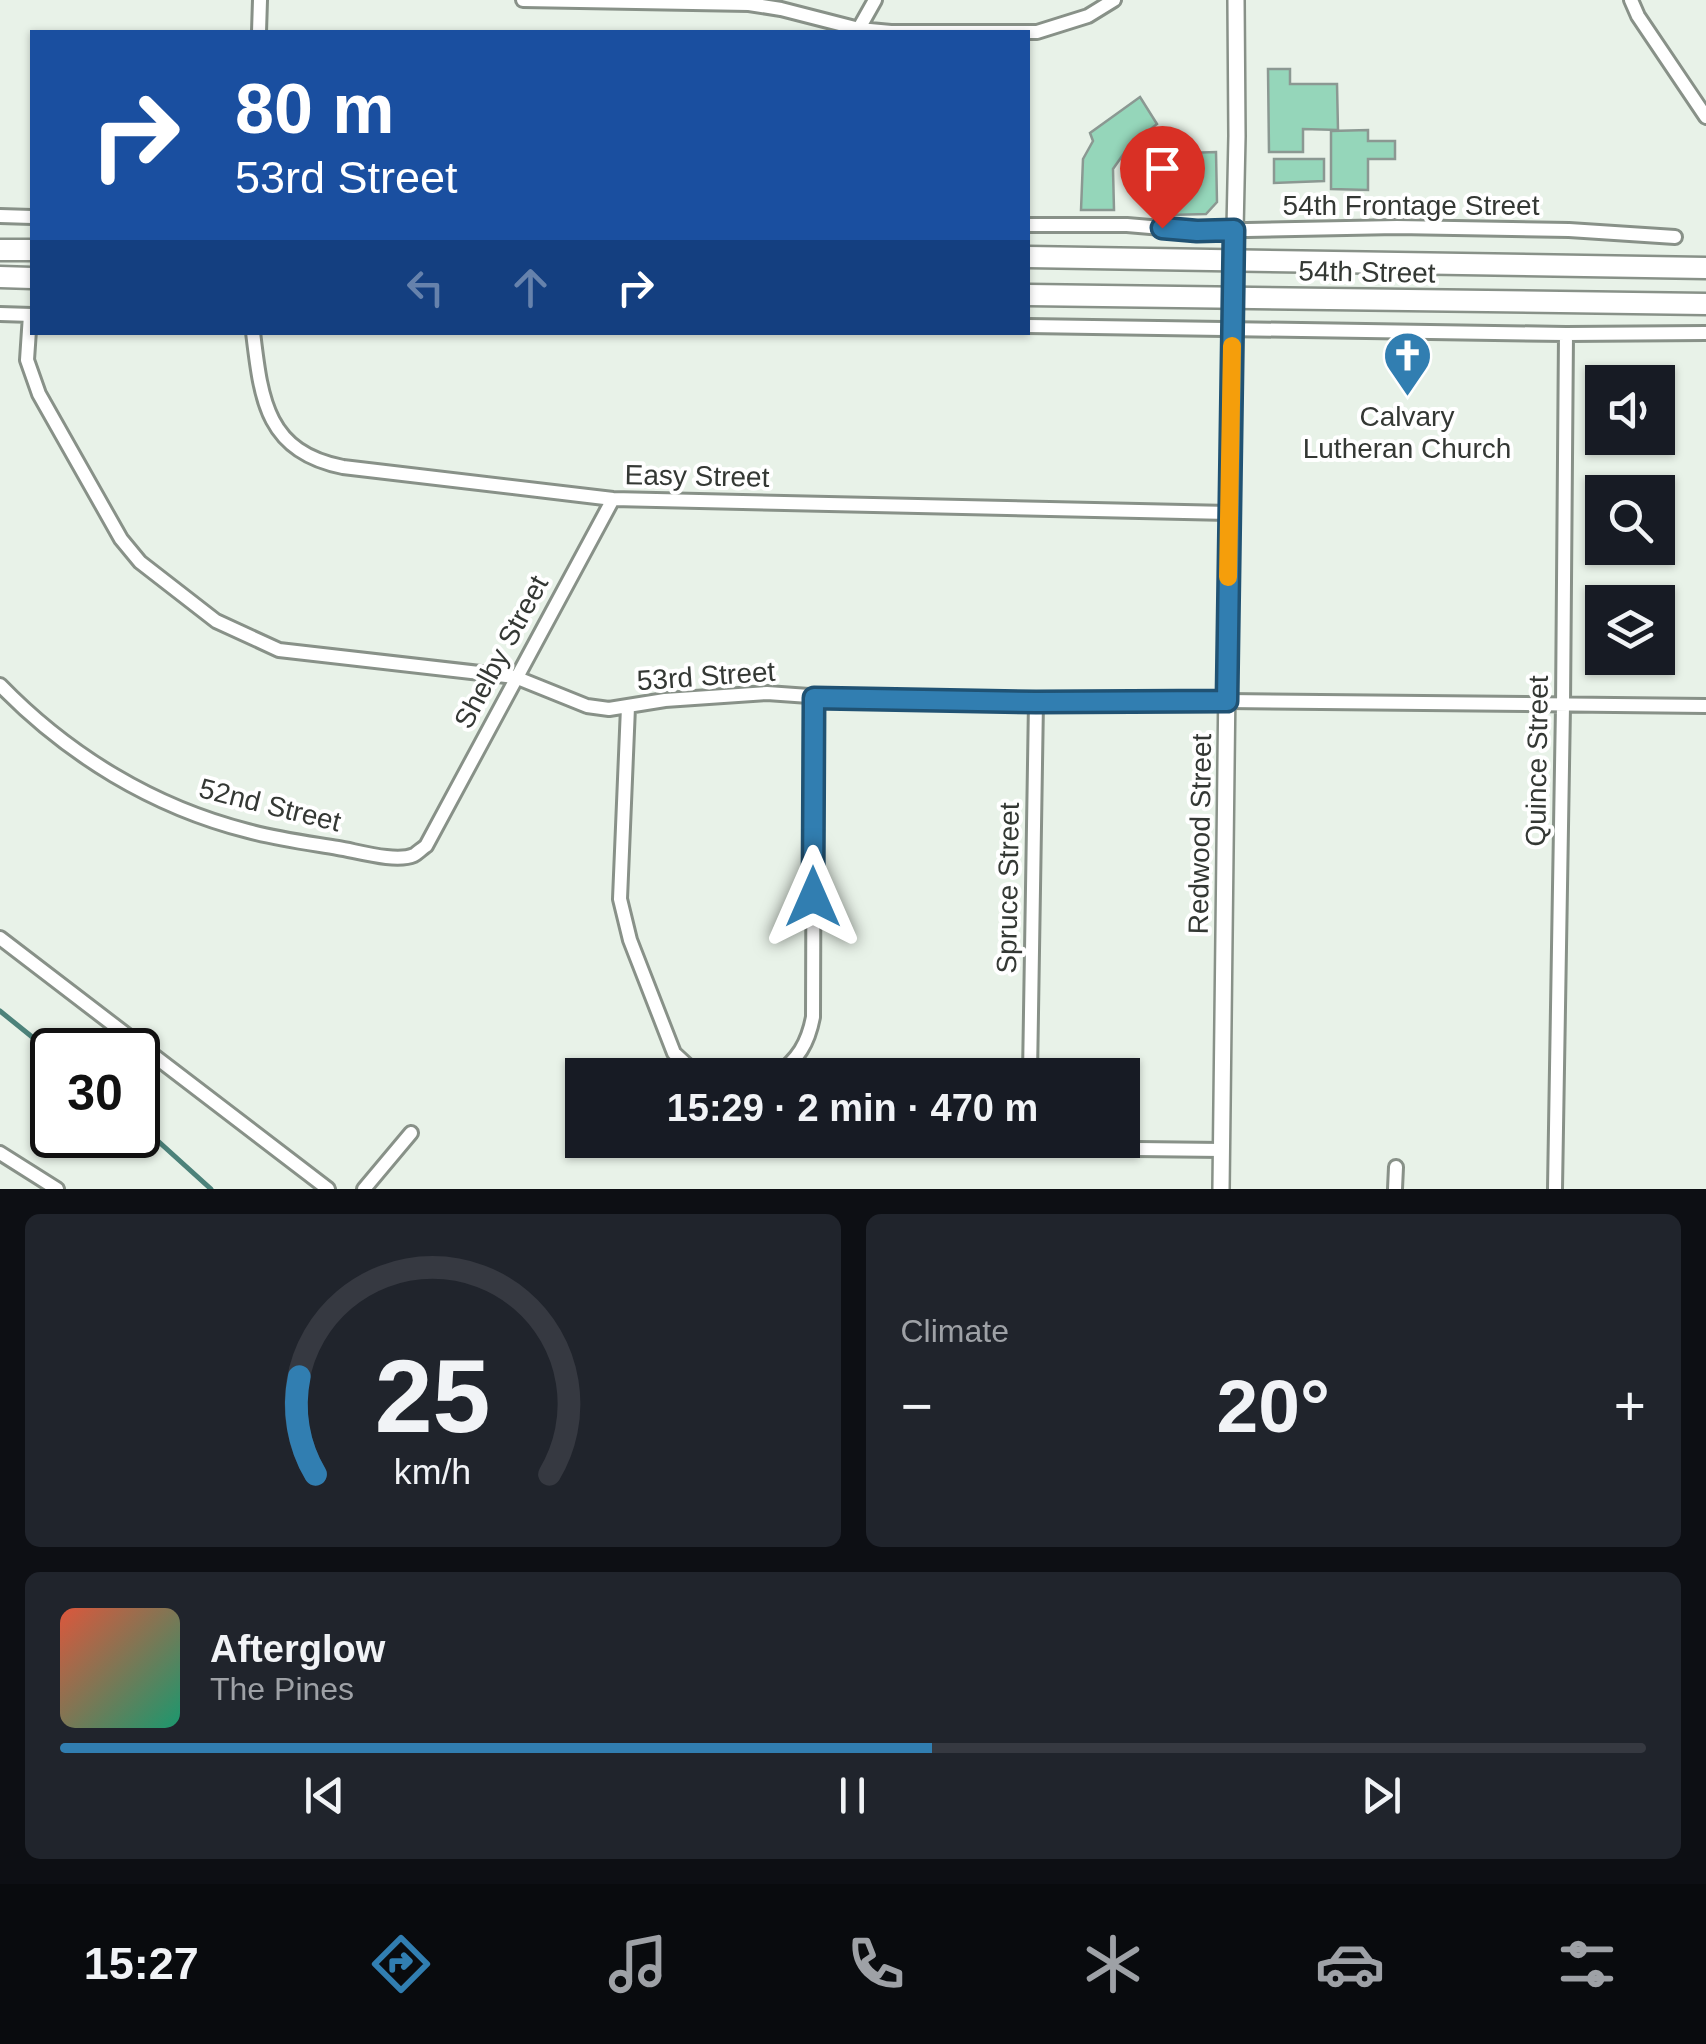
<!DOCTYPE html>
<html lang="en">
<head>
<meta charset="utf-8">
<style>
  body { margin:0; font-family:Arial,sans-serif; background:#20242c; color:#f1f3f6; height:100vh; display:flex; flex-direction:column; font-size:38px; white-space:nowrap }
  * { box-sizing:border-box; margin:0 }
  p { font-size:32px; color:#9ea1a6 }
  .icon { flex:none; width:55px; height:55px; fill:none; stroke:currentColor; stroke-width:2; stroke-linecap:round; stroke-linejoin:round }
  .map { position:relative; height:1189px; overflow:hidden }
  .sheet { display:flex; flex-direction:column; gap:25px; padding:25px; background:#0d0f14; flex:1 }
  .sheet>* { flex:none }
  .top-card { position:absolute; left:30px; top:30px; width:1000px; height:305px; border-radius:0px; box-shadow:0 2px 8px #0004; background:#1a4fa0; color:#fff; overflow:hidden }
  .tools { position:absolute; left:1585px; top:365px; display:grid; gap:20px }
  .tools a { display:grid; place-items:center; width:90px; height:90px; border-radius:0px; background:#171b24; box-shadow:0 2px 8px #0004; font-size:50px }
  .speed { position:absolute; left:30px; top:1028px; display:flex; gap:20px; font-size:50px; font-weight:700; text-align:center }
  .speed>* { display:grid; place-content:center; width:130px; height:130px; border-radius:50%; background:#171b24; box-shadow:0 2px 8px #0004; line-height:1 }
  .speed .limit { border:5px solid #111; border-radius:15px; background:#fff; color:#111 }
  .pin { position:absolute; display:grid; place-items:center; width:85px; height:85px; color:#fff; margin:-102px -42px; border-radius:50% 50% 50% 0; rotate:-45deg; box-shadow:0 0 10px #0007 }
  .pin .icon { rotate:45deg }
  .me { position:absolute; width:110px; margin:-55px; rotate:0deg; stroke-linejoin:round; filter:drop-shadow(0 0 8px #0008) }
  .turn { display:flex; align-items:center; gap:35px; height:210px; padding:0 40px; font-size:45px }
  .turn .icon { width:130px; height:130px; stroke-width:2.5 }
  .turn b { display:block; font-size:70px; line-height:85px }
  .lanes { display:flex; align-items:center; height:95px; padding:0 40px; background:#0003; justify-content:center; gap:50px; direction:ltr }
  .lanes .off { opacity:.35 }
  .big { font-size:75px; font-weight:700; line-height:1.1 }
  .sheet .widget { flex:1; display:flex; flex-direction:column; justify-content:center; gap:15px; min-width:0; padding:0 35px; border-radius:15px; background:#20242c }
  .sheet .dial { align-items:center; gap:0 }
  .dial svg { height:260px; overflow:visible; fill:none; stroke:#363941; stroke-width:7; stroke-linecap:round; text-anchor:middle }
  .dial text { fill:#f1f3f6; stroke:none }
  .song { display:flex; align-items:center; gap:30px }
  .cover { width:120px; height:120px; border-radius:15px; background:linear-gradient(135deg,hsl(10 70% 55%),hsl(160 70% 35%)) }
  .played { height:10px; border-radius:5px; background:linear-gradient(90deg,#317eb1 55%,#363941 55%) }
  .keys { display:flex; justify-content:space-around; direction:ltr }
  .heat { display:flex; justify-content:space-between; align-items:center; font-size:55px; direction:ltr }
  .sheet .tiles { flex:1; display:grid; gap:25px; grid-template-columns:1fr 1fr }
  .widget:last-child { grid-column:span 2 }
  .trip { position:absolute; left:565px; top:1058px; width:575px; height:100px; border-radius:0px; background:#171b24; box-shadow:0 2px 8px #0004; font-weight:700; line-height:100px; text-align:center }
  .tabs { display:flex; height:160px; justify-content:space-around; align-items:center; background:#090b0e; color:#9ea1a6 }
  .tabs .icon { width:70px; height:70px }
  .tabs .on { color:#317eb1 }
  .tabs b { font-size:45px; color:#f1f3f6 }
  .map>svg:first-child { display:block }
  .lines { fill:none; stroke-linecap:round; stroke-linejoin:round }
  .stream { stroke:#4c827a; stroke-width:5 }
  .building { fill:#95d6ba; stroke:#8b9892; stroke-width:2.5 }
  .minor-casing { stroke:#889188; stroke-width:18 }
  .tertiary-casing { stroke:#889188; stroke-width:20 }
  .primary-casing { stroke:#889188; stroke-width:25 }
  .minor { stroke:#fff; stroke-width:12 }
  .tertiary { stroke:#fff; stroke-width:15 }
  .primary { stroke:#fff; stroke-width:20 }
  .route-casing { stroke:#205273; stroke-width:25 }
  .route { stroke:#317eb1; stroke-width:18 }
  .slow { stroke:#f59e0b; stroke-width:18 }
  .labels { text-anchor:middle; dominant-baseline:central; stroke-width:8; stroke-linejoin:round; paint-order:stroke }
  .street-label { font-size:28px; fill:#343834; stroke:#fff }
  .poi-label { font-size:28px; fill:#343834; stroke:#fff }
</style>
</head>
<body>
<div class="map">
<svg width="1706" height="1189" viewBox="0 0 1706 1189">
  <rect width="100%" height="100%" fill="#e8f2e8"/>
  <g class="lines">
    <path class="stream" d="M0,1011L52,1053
      M138,1123L211,1189"/>
  </g>
  <path class="building" d="M1268,69H1290V84H1337L1338,130L1303,129V152H1269Z
    M1140,97L1157,124L1129,146L1113,169L1114,210H1081L1083,159L1093,141L1090,133Z
    M1368,130V141H1395V159H1368V190L1331,189V131Z
    M1216,152L1217,202L1206,214L1170,215V206L1153,207V176L1171,173L1170,166L1184,165L1186,153Z
    M1274,159H1324V181L1274,183Z"/>
  <g class="lines">
    <defs>
      <path id="minor" d="M523,0L749,4L781,9L859,29L891,32H1037L1088,16L1114,0
        M1631,0L1638,16L1706,117
        M259,32L260,0
        M857,32L875,0
        M0,216L32,217
        M1028,225H1127L1197,231L1397,227L1569,230L1675,237
        M0,314L32,315
        M30,315L27,360L39,394L121,539L140,562L216,621L279,650L515,677L587,706L609,709L665,700L767,693L851,699L1036,702L1227,701L1706,706
        M1028,326L1566,334L1706,333
        M253,332C261,399 266,452 343,467L613,499L1229,513
        M0,685C68,755 153,807 248,831C277,839 308,843 338,848C357,851 396,863 414,855C416,854 424,847 426,846L613,499
        M628,707L620,899L630,940L674,1053L687,1065L705,1075
        M0,938L328,1189
        M776,1075C798,1060 808,1043 813,1017L814,697
        M1030,1075L1036,702
        M1036,1140L1052,1148L1222,1150
        M0,1153L57,1189
        M364,1189L411,1133
        M1395,1189L1396,1167
        M1555,1189L1563,706L1566,334"/>
      <path id="tertiary" d="M1221,1189L1229,513L1237,136L1236,0"/>
      <path id="primary" d="M0,250H32
        M1028,257L1706,268
        M0,277L32,278
        M1028,295L1706,304"/>
    </defs>
    <use href="#minor" class="minor-casing"/>
    <use href="#tertiary" class="tertiary-casing"/>
    <use href="#primary" class="primary-casing"/>
    <use href="#minor" class="minor"/>
    <use href="#tertiary" class="tertiary"/>
    <use href="#primary" class="primary"/>
  </g>
  <g class="lines">
    <defs>
      <path id="route" d="M813,897L814,698L1036,702L1227,701L1234,230L1197,231L1162,228"/>
    </defs>
    <use href="#route" class="route-casing"/>
    <use href="#route" class="route"/>
    <path class="slow" d="M1228,577L1232,346"/>
  </g>
  <defs>
    <symbol id="church-pin" viewBox="-11 -11 22 30"><path d="M0 17L-7.5 6A9.5 9.5 0 1 1 7.5 6Z" fill="#317eb1" stroke="#fff"/><path d="M-1.2-6h2.4v3.5h3.3v2.4h-3.3V6h-2.4V-.1h-3.3v-2.4h3.3Z" fill="#fff"/></symbol>
  </defs>
  <g fill-rule="evenodd">
    <use href="#church-pin" x="1380" y="328" width="55" height="75"/>
  </g>
  <g class="labels">
    <g class="street-label">
      <text x="1411" y="205">54th Frontage Street</text>
      <text transform="translate(1367 272) rotate(1)">54th Street</text>
      <text transform="translate(697 476) rotate(1)">Easy Street</text>
      <text transform="translate(501 652) rotate(-62)">Shelby Street</text>
      <text transform="translate(706 676) rotate(-4)">53rd Street</text>
      <text transform="translate(1537 761) rotate(-89)">Quince Street</text>
      <text transform="translate(270 805) rotate(14)">52nd Street</text>
      <text transform="translate(1200 834) rotate(-89)">Redwood Street</text>
      <text transform="translate(1008 888) rotate(-89)">Spruce Street</text>
    </g>
    <g class="poi-label">
      <text x="1407" y="416">Calvary<tspan x="1407" dy="32">Lutheran Church</tspan></text>
    </g>
  </g>
</svg>
<div class="tools">
<a><svg class="icon" aria-label="sound" viewBox="0 0 24 24"><path d="M4 9h4l5-4v14l-5-4H4zM17 9q2 3 0 6"/></svg></a>
<a><svg class="icon" aria-label="search" viewBox="0 0 24 24"><circle cx="10" cy="10" r="6"/><path d="M15 15l6 6"/></svg></a>
<a><svg class="icon" aria-label="layers" viewBox="0 0 24 24"><path d="M12 4l9 5-9 5-9-5zM3 14l9 5 9-5"/></svg></a>
</div>
<div class="speed"><div class="limit">30</div></div>
<div class="pin" style="left:1162px;top:228px;background:#d93025"><svg class="icon" aria-label="arrive" viewBox="0 0 24 24"><path d="M6 21V4h12l-3 4 3 4H6"/></svg></div>
<svg class="me" style="left:813px;top:897px" viewBox="-20 -20 40 40"><path d="M0-17L14 15 0 8-14 15z" fill="#317eb1" stroke="#fff" stroke-width="4"/></svg>
<div class="trip">15:29 · 2 min · 470 m</div>
<div class="top-card">
<div class="turn"><svg class="icon" aria-label="right" viewBox="0 0 24 24"><path d="M7 20v-9h11M14 6l5 5-5 5"/></svg><div><b>80 m</b>53rd Street</div></div>
<div class="lanes"><svg class="icon off" aria-label="left" viewBox="0 0 24 24"><path d="M17 20v-9H6M10 6l-5 5 5 5"/></svg><svg class="icon off" aria-label="ahead" viewBox="0 0 24 24"><path d="M12 20V5M6 11l6-6 6 6"/></svg><svg class="icon" aria-label="right" viewBox="0 0 24 24"><path d="M7 20v-9h11M14 6l5 5-5 5"/></svg></div>
</div>
</div>
<section class="sheet">
<div class="tiles">
<div class="widget dial"><svg viewBox="0 0 100 80">
<path d="M14 69A42 42 0 1 1 86 69"/>
<path d="M14 69A42 42 0 0 1 9 39" stroke="#317eb1"/>
<text x="50" y="56" font-size="32" font-weight="700">25</text>
<text x="50" y="72" font-size="11">km/h</text>
</svg></div>
<div class="widget"><p>Climate</p>
<div class="heat"><a>−</a><b class="big">20°</b><a>+</a></div>
</div>
<div class="widget">
<div class="song"><i class="cover"></i><div><b>Afterglow</b><p>The Pines</p></div></div>
<div class="played"></div>
<div class="keys"><svg class="icon" aria-label="previous" viewBox="0 0 24 24"><path d="M18 5L8 12l10 7zM5 5v14"/></svg><svg class="icon" aria-label="pause" viewBox="0 0 24 24"><path d="M8 5v14M16 5v14"/></svg><svg class="icon" aria-label="next" viewBox="0 0 24 24"><path d="M6 5l10 7-10 7zM19 5v14"/></svg></div>
</div>
</div>
</section>
<nav class="tabs">
<b>15:27</b>
<svg class="icon on" aria-label="directions" viewBox="0 0 24 24"><path d="M12 3l9 9-9 9-9-9zM9 14v-3h6M13 9l2 2-2 2"/></svg>
<svg class="icon" aria-label="music" viewBox="0 0 24 24"><path d="M9 18V5l10-2v13"/><circle cx="6" cy="18" r="3"/><circle cx="16" cy="16" r="3"/></svg>
<svg class="icon" aria-label="phone" viewBox="0 0 24 24"><path d="M5 4h4l2 5-3 2q2 4 5 5l2-3 5 2v4C11 20 4 13 5 4z"/></svg>
<svg class="icon" aria-label="climate" viewBox="0 0 24 24"><path d="M12 3v18M4 7l16 10M4 17L20 7"/></svg>
<svg class="icon" aria-label="car" viewBox="0 0 24 24"><path d="M5 17H2v-5l4-1 3-4h7l3 4 3 1v5h-3M9 17h6M6 11h13"/><circle cx="7" cy="17" r="2"/><circle cx="17" cy="17" r="2"/></svg>
<svg class="icon" aria-label="filters" viewBox="0 0 24 24"><path d="M4 7h16M4 17h16"/><circle cx="9" cy="7" r="2"/><circle cx="15" cy="17" r="2"/></svg>
</nav>
</body>
</html>
